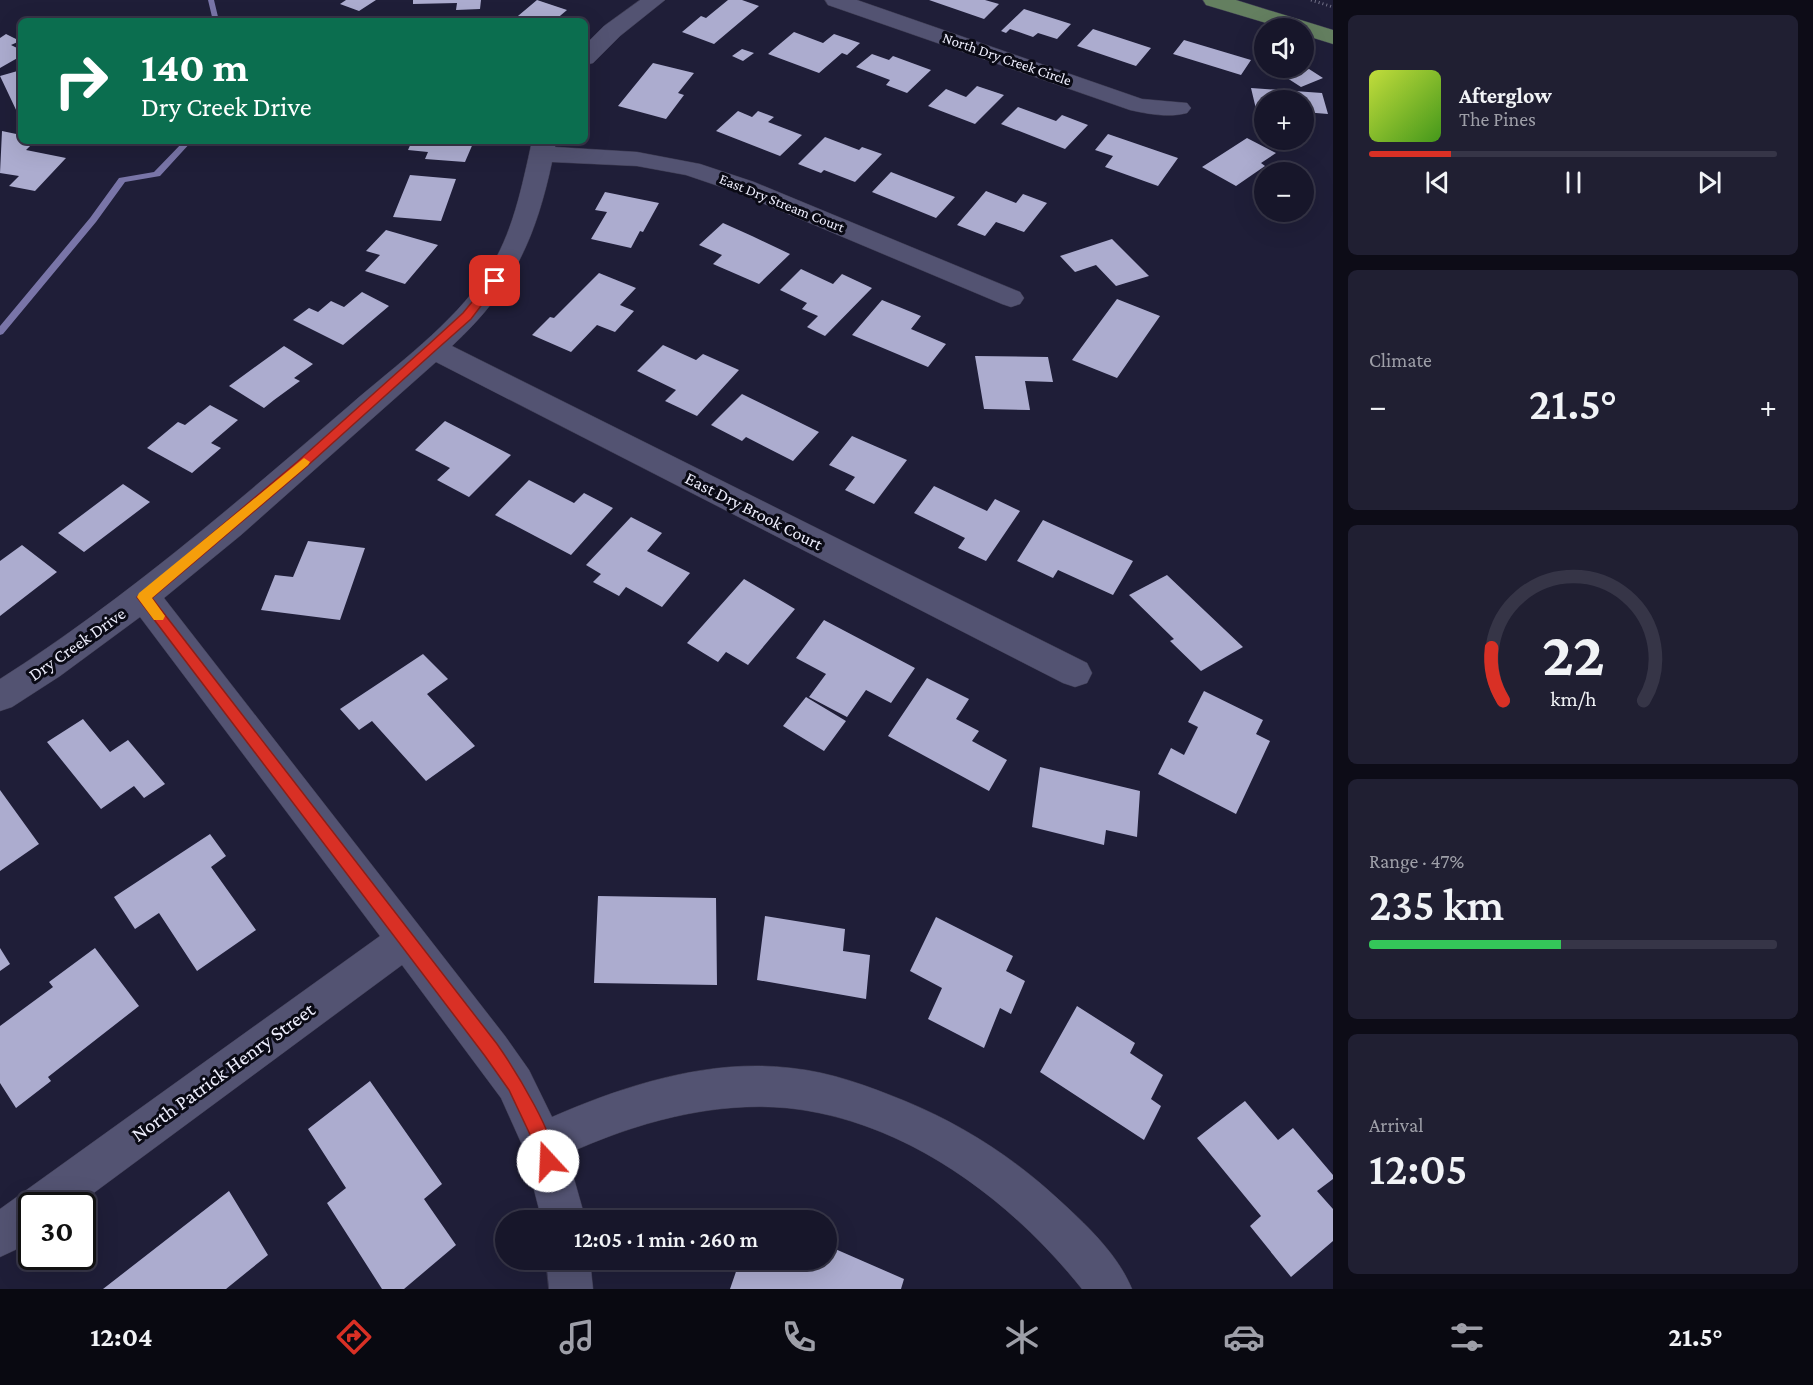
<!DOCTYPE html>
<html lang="en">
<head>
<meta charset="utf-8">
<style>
  body { margin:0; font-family:"Crimson Pro",serif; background:#201f32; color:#f1f3f6; height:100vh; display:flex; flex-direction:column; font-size:22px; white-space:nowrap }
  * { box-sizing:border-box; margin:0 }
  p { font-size:20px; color:#9e9fa8 }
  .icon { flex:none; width:33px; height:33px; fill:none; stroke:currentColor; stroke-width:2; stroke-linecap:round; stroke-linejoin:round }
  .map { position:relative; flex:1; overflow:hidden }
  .side { display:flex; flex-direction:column; gap:15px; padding:15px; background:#0d0c17; width:480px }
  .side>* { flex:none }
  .banner { position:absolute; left:18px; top:18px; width:570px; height:126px; border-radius:9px; box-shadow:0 6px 24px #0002,0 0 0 2px #363547; background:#0b6e4f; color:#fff; overflow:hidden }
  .fabs { position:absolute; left:1254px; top:18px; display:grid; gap:12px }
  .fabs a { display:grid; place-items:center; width:60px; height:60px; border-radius:50%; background:#17162a; box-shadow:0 6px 24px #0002,0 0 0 2px #363547; font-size:30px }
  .speed { position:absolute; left:18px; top:1192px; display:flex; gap:12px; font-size:30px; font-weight:700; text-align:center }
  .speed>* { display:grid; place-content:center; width:78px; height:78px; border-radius:50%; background:#17162a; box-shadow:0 6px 24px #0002,0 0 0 2px #363547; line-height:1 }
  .speed .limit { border:3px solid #111; border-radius:9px; background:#fff; color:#111 }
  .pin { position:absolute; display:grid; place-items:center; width:51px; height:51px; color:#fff; margin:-26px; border-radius:12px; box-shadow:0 3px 9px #0006 }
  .me { position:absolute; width:66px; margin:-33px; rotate:340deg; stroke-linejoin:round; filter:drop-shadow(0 0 4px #0008) }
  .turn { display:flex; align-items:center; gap:21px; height:126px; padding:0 24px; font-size:27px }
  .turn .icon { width:78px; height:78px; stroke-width:2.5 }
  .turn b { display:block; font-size:42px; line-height:51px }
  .big { font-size:45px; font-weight:600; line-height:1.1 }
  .side .widget { flex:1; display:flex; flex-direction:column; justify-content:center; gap:9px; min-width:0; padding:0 21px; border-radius:9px; background:#201f32 }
  .side .dial { align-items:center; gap:0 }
  .dial svg { height:156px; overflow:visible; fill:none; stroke:#363547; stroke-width:7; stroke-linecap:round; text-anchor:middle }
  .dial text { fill:#f1f3f6; stroke:none }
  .song { display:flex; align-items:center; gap:18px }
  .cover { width:72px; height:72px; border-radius:9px; background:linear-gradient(135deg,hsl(70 70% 55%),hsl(100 70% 35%)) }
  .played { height:6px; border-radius:3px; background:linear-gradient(90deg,#d93025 20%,#363547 20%) }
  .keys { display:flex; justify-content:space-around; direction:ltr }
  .heat { display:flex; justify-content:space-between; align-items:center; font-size:33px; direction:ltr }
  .charge { height:9px; border-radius:4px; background:linear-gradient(90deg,#34c759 47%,#363547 0) }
  .trip { position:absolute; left:495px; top:1210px; width:342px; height:60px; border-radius:30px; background:#17162a; box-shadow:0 6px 24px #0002,0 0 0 2px #363547; font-weight:600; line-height:60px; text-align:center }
  .dock { display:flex; height:96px; justify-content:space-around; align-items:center; background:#090911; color:#9e9fa8 }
  .dock .icon { width:42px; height:42px }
  .dock .selected { color:#d93025 }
  .dock b { font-size:27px; color:#f1f3f6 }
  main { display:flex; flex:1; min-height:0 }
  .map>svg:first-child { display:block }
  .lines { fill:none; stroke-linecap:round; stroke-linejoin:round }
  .stream { fill:#7975a8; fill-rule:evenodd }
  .building { fill:#acaccf }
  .minor-casing { stroke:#3c3a50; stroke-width:1 }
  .major-casing { stroke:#3c3a50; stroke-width:1 }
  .path { stroke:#727187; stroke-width:3; stroke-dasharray:1 3; stroke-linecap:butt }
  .minor { fill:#535372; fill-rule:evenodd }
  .major { fill:#647f60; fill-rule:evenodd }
  .route { fill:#d93025; stroke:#8d1f18; stroke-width:1.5 }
  .slow { fill:#f59e0b }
  .labels { text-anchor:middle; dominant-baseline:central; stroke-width:6; stroke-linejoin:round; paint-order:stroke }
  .far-street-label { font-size:15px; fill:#ededfc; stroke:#0a0a15 }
  .street-label { font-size:18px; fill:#ededfc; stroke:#0a0a15 }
  .near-street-label { font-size:21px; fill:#ededfc; stroke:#0a0a15 }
</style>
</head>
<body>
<main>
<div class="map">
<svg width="1333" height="1289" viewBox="0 0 1333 1289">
  <rect width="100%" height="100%" fill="#1f1e38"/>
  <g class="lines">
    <path class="stream" d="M208,0H214L219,21H213Z
      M184,141H192L160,176L125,182L96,222L3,334L0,335V326L90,218L119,178L154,172Z"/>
  </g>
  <path class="building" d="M346,0H376L359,11L340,4Z
    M413,0H481L480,9L456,10L457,3L413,4Z
    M537,0L567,10L554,21H512Z
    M728,0H742L759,6L714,44L682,32L701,16L706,18Z
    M929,0H985L999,4L984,19Z
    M1024,9L1071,24L1057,39L1038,33L1033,37L1010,29L1006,33L1001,31Z
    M1093,29L1151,48L1136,66L1077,46Z
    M794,32L823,43L834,34L860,43L847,55L842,53L819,73L768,54Z
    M6,34L20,41L11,45L21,50V56L0,68V38Z
    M1184,40L1251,60L1241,75L1173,54Z
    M742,49L754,53L743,61L732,56Z
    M872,54L889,60L893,56L931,70L907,93L886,85L890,80L856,67Z
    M653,63L694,73L678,93L684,95L666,119L618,106Z
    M1309,69L1323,78L1301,87L1287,78Z
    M21,70V113L18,114L0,76Z
    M977,86L1004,95L975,124L928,106L946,89L966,97Z
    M1251,88L1322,93L1328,114L1304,112V100H1264V131L1261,130Z
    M1018,107L1056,121L1062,115L1088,125L1065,149L1001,124Z
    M738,111L752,117L758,111L774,117L768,122L802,135L780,156L716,131Z
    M2,131L21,135V141H35L26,150L66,158L35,191L9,186L19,176L0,173Z
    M1108,134L1178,158L1158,186L1105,167L1113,156L1095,150Z
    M825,137L859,150L862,147L882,154L855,182L824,170L821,173L798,164Z
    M1247,138L1276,153L1261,163L1265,166L1236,186L1202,167Z
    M412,141H474L465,162L425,159L428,152L408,150Z
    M891,172L955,197L936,218L872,192Z
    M410,175L456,179L441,221L393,217Z
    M986,191L1016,203L1023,194L1047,203L1024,232L996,222L985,236L957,225Z
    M605,192L659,203L643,232L640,231L631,248L591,239L607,212L595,210Z
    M723,223L752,236L790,254L759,284L713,264L722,255L699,245Z
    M386,230L438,245L405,284L365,271L380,255L366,251Z
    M1112,239L1149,276L1116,286L1096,265L1075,272L1060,256Z
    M801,269L833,284L842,274L872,288L825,336L807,327L818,316L802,309L807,303L780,290Z
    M599,273L636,288L620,305L634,311L615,332L597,325L571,352L532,335L550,317L554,318Z
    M362,292L389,306L343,345L293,320L309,308L318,312L331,301L344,307Z
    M1117,299L1160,316L1117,378L1072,360Z
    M882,300L921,316L911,329L946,344L928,367L852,335Z
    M663,345L696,360L703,354L739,370L697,416L665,401L676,390L637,371Z
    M284,346L313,364L294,378L300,381L274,400L264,408L229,386Z
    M975,356L1048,357L1053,382L1025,381L1030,410L984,409Z
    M742,394L819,432L793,461L746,437L742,441L711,425Z
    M210,405L238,420L211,443L221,448L192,473L147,448L178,422L185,425Z
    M445,421L511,455L469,497L437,480L450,468L415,450Z
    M852,436L907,460L874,504L845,490L855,477L829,465Z
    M529,480L574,503L584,493L613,508L571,555L495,515Z
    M123,484L150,502L84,552L58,533Z
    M934,486L987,511L995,499L1020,511L986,561L958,548L965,538L914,513Z
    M631,517L662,533L647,551L690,573L662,607L626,587L619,596L593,582L601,574L586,565Z
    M1043,520L1133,561L1113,595L1058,570L1053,578L1017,561Z
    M308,541L365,548L340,620L261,610L275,575L293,577Z
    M22,545L57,572L0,616V561Z
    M1167,575L1243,647L1201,671L1170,641L1174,639L1129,595Z
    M744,579L795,609L748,665L726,652L718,662L687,643Z
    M824,620L915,668L891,703L866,690L847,717L809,697L826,674L796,658Z
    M423,654L448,679L427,694L475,746L426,781L372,721L359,730L340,709Z
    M927,678L969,699L956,719L979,731L972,741L1007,760L989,791L888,736Z
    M1204,691L1263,720L1256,734L1270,741L1236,814L1158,774L1171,748L1184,755L1198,727L1188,722Z
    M806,697L846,721L824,751L783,726Z
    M83,719L110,752L128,740L165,784L144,798L134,786L101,809L47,742Z
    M1040,767L1140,791L1137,837L1106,830L1104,845L1032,827Z
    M0,790L39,844L0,871Z
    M210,834L226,856L211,867L256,930L197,971L159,913L135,929L114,897Z
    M598,896L716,898L717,985L594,983Z
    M765,916L845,929L843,951L870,955L866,999L757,980Z
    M936,917L1013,956L1006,971L1025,981L1011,1014L1000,1008L984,1048L928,1019L942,988L910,971Z
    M0,948L10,964L0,971Z
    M95,948L139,1006L48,1077L51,1081L16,1108L0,1083V1026L53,987L49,982Z
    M1077,1006L1135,1043L1130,1053L1163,1075L1151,1099L1161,1106L1144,1140L1040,1072Z
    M370,1081L442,1184L424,1199L456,1245L404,1289H382L327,1203L346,1188L308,1129Z
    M1245,1101L1278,1140L1293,1128L1333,1175V1179L1317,1191L1333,1209V1241L1291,1277L1250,1226L1261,1216L1197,1138Z
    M229,1191L268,1255L226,1289H103Z
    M826,1245L904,1279L901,1289H730L740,1260H826Z"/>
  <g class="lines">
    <defs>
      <path id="minor" d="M640,0H665L620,36L593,63L585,65V45L604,26Z
        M825,0H857L1142,99L1187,103L1191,108L1187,113C1169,118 1148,114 1130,110L828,5Z
        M532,141H556L555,147L637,152L700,164L754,182L1020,292L1024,298L1020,304L1011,307L1002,304L736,192L686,175L637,166L552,162C535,241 512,290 452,346L1087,663L1092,673L1087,683L1075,687L1063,683L436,362L241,535L164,598L505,1036L529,1070L552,1117C625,1085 710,1058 791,1068C831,1072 868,1086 905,1101C956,1122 1005,1152 1047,1189C1078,1217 1116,1250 1132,1289H1082C1010,1199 905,1120 787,1108C713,1101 634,1123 567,1154L586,1221H542L523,1147L501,1098L402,965L76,1206H32V1239L15,1250L0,1257V1209L380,936L140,617L60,676L12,707L0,711V679C126,599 237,502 350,405C397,364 451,326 487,273C513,234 522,186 532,141Z
        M546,1260H590L593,1289H549Z"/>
      <path id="major" d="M1203,0H1236L1333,30V44L1304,35V28H1283L1206,5Z"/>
    </defs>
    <use href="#minor" class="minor-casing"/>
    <use href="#major" class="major-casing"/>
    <path class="path" d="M1311,0L1333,7"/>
    <use href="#minor" class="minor"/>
    <use href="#major" class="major"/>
  </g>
  <path class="route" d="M495,278L500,281L471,319L436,350L305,468L152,598L497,1044C511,1064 563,1145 554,1167L548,1170L542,1167L535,1145L509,1090L485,1056L137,597L297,462L428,345L463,313L491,279Z"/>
  <path class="slow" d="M304,458L310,462L308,465L152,598L165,616L163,620H154L137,597L139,593Z"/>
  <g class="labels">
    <g class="far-street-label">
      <text transform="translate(1007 59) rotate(19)">North Dry Creek Circle</text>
      <text transform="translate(782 203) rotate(22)">East Dry Stream Court</text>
    </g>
    <g class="street-label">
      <text transform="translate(754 511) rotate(27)">East Dry Brook Court</text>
      <text transform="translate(77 644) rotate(-35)">Dry Creek Drive</text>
    </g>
    <g class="near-street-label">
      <text transform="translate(223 1072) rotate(-36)">North Patrick Henry Street</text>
    </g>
  </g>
</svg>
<div class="fabs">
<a><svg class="icon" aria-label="sound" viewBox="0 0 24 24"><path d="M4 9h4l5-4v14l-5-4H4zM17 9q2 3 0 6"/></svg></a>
<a>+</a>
<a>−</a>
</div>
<div class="speed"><div class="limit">30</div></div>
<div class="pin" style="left:495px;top:281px;background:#d93025"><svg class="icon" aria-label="arrive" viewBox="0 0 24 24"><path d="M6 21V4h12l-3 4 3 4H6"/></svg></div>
<svg class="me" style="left:548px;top:1161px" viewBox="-20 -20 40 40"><circle r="19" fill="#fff"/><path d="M0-13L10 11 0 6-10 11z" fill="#d93025"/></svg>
<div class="trip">12:05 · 1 min · 260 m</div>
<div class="banner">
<div class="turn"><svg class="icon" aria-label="right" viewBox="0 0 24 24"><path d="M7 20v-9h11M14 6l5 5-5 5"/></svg><div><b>140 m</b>Dry Creek Drive</div></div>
</div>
</div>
<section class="side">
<div class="widget">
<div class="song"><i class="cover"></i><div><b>Afterglow</b><p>The Pines</p></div></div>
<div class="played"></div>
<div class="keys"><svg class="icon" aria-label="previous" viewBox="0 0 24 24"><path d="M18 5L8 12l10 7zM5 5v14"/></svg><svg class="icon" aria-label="pause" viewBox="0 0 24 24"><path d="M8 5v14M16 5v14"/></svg><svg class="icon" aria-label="next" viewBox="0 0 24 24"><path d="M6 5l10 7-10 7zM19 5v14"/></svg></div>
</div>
<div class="widget"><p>Climate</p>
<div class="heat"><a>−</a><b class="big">21.5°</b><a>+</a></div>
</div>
<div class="widget dial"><svg viewBox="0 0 100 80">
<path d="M14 69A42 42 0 1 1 86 69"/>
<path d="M14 69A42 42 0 0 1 8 42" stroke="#d93025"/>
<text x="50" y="56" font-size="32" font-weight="700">22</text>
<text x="50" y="72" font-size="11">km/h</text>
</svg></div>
<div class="widget"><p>Range · 47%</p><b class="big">235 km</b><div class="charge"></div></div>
<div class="widget"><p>Arrival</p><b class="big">12:05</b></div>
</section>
</main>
<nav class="dock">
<b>12:04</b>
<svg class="icon selected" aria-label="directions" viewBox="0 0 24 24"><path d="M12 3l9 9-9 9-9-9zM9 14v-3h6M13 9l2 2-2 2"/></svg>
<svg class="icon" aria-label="music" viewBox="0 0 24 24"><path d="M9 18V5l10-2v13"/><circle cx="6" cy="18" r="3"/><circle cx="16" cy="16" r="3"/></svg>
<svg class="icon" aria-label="phone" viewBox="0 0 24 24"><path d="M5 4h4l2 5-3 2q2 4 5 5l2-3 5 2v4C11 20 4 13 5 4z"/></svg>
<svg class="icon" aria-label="climate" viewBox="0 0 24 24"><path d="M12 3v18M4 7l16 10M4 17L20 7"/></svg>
<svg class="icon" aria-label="car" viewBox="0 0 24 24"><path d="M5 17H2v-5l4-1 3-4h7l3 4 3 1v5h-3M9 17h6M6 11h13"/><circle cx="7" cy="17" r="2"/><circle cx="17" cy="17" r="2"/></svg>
<svg class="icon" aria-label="filters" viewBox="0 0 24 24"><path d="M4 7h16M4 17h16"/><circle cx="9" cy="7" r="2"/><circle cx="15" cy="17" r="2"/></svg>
<b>21.5°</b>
</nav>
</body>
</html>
